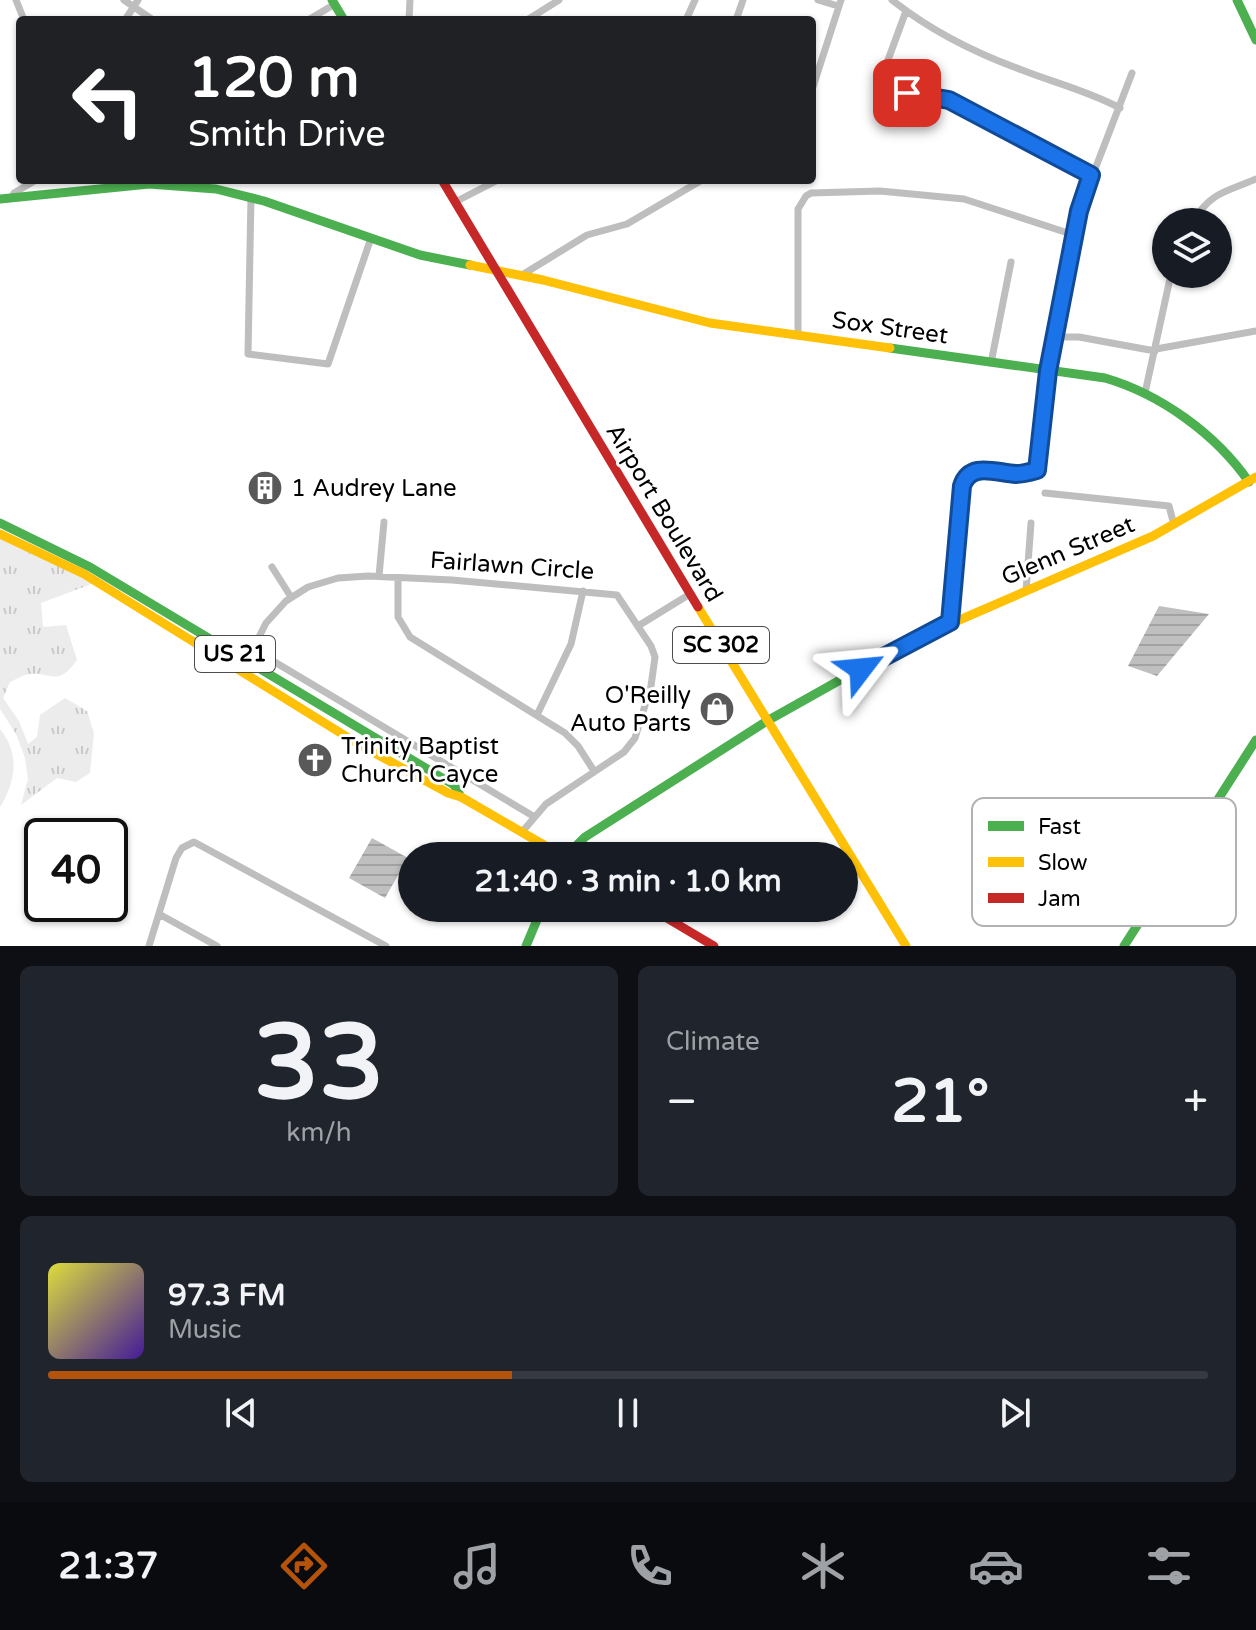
<!DOCTYPE html>
<html lang="en">
<head>
<meta charset="utf-8">
<style>
  body { margin:0; font-family:"Varela Round",sans-serif; background:#20242c; color:#f1f3f6; height:100vh; display:flex; flex-direction:column; font-size:30px; white-space:nowrap }
  * { box-sizing:border-box; margin:0 }
  p { font-size:26px; color:#9ea1a6 }
  .icon { flex:none; width:44px; height:44px; fill:none; stroke:currentColor; stroke-width:2; stroke-linecap:round; stroke-linejoin:round }
  .map { position:relative; height:946px; overflow:hidden }
  .panel { display:flex; flex-direction:column; gap:20px; padding:20px; background:#0d0f14; flex:1 }
  .panel>* { flex:none }
  .top-card { position:absolute; left:16px; top:16px; width:800px; height:168px; border-radius:8px; box-shadow:0 2px 6px #0004; background:#202124; color:#fff; overflow:hidden }
  .buttons { position:absolute; left:1152px; top:208px; display:grid; gap:16px }
  .buttons a { display:grid; place-items:center; width:80px; height:80px; border-radius:50%; background:#171b24; box-shadow:0 2px 6px #0004; font-size:40px }
  .speed { position:absolute; left:24px; top:818px; display:flex; gap:16px; font-size:40px; font-weight:700; text-align:center }
  .speed>* { display:grid; place-content:center; width:104px; height:104px; border-radius:50%; background:#171b24; box-shadow:0 2px 6px #0004; line-height:1 }
  .speed .limit { border:4px solid #111; border-radius:12px; background:#fff; color:#111 }
  .pin { position:absolute; display:grid; place-items:center; width:68px; height:68px; color:#fff; margin:-34px; border-radius:16px; box-shadow:0 4px 12px #0006 }
  .me { position:absolute; width:88px; margin:-44px; rotate:61deg; stroke-linejoin:round; filter:drop-shadow(0 0 6px #0008) }
  .turn { display:flex; align-items:center; gap:28px; height:168px; padding:0 40px; font-size:36px }
  .turn .icon { width:104px; height:104px; stroke-width:2.5 }
  .turn b { display:block; font-size:56px; line-height:68px }
  .big { font-size:60px; font-weight:700; line-height:1.1 }
  .panel .tile { flex:1; display:flex; flex-direction:column; justify-content:center; gap:12px; min-width:0; padding:0 28px; border-radius:12px; background:#20242c }
  .panel .dial { align-items:center; gap:0 }
  .dial b { font-size:104px; line-height:1 }
  .song { display:flex; align-items:center; gap:24px }
  .cover { width:96px; height:96px; border-radius:12px; background:linear-gradient(135deg,hsl(60 70% 55%),hsl(260 70% 35%)) }
  .played { height:8px; border-radius:4px; background:linear-gradient(90deg,#b45309 40%,#363941 40%) }
  .keys { display:flex; justify-content:space-around; direction:ltr }
  .heat { display:flex; justify-content:space-between; align-items:center; font-size:44px; direction:ltr }
  .panel .tiles { flex:1; display:grid; gap:20px; grid-template-columns:1fr 1fr }
  .tile:last-child { grid-column:span 2 }
  .trip { position:absolute; left:398px; top:842px; width:460px; height:80px; border-radius:40px; background:#171b24; box-shadow:0 2px 6px #0004; font-weight:700; line-height:80px; text-align:center }
  .tabs { display:flex; height:128px; justify-content:space-around; align-items:center; background:#090b0e; color:#9ea1a6 }
  .tabs .icon { width:56px; height:56px }
  .tabs .current { color:#b45309 }
  .tabs b { font-size:36px; color:#f1f3f6 }
  .map>svg:first-child { display:block }
  .grass { fill:url(#grass-tufts) }
  .garden { fill:#ececec }
  .water { fill:url(#water-rules) }
  .lines { fill:none; stroke-linecap:round; stroke-linejoin:round }
  .street { stroke:#bebebe; stroke-width:7 }
  .fast { stroke:#4caf50; stroke-width:9 }
  .slow { stroke:#ffc107; stroke-width:9 }
  .jam { stroke:#c62828; stroke-width:9 }
  .route-casing { stroke:#114b97; stroke-width:20 }
  .route { stroke:#1a73e8; stroke-width:14 }
  .labels { text-anchor:middle; dominant-baseline:central; stroke-width:6; stroke-linejoin:round; paint-order:stroke }
  .shield { fill:#fff; stroke:#4c4c4c; stroke-width:2 }
  .shield-label { font-size:22px; font-weight:bold; fill:#000 }
  .street-label { font-size:24px; fill:#000; stroke:#fff }
  .poi-label { font-size:24px; fill:#000; stroke:#fff; text-anchor:start }
  .key { fill:#fff; stroke:#b2b2b2; stroke-width:2 }
  .key-label { font-size:22px; fill:#000 }
</style>
</head>
<body>
<div class="map">
<svg width="1256" height="946" viewBox="0 0 1256 946">
  <defs>
    <pattern id="grass-tufts" width="24" height="20" patternUnits="userSpaceOnUse" patternTransform="scale(2)"><rect width="24" height="20" fill="#ececec"/><path d="M3 7l-1-3M5 7V3M7 7l1-3M15 17l-1-3M17 17v-4M19 17l1-3" fill="none" stroke="#c9c9c9"/></pattern>
    <pattern id="water-rules" width="6" height="5" patternUnits="userSpaceOnUse" patternTransform="scale(2)"><rect width="6" height="5" fill="#bfbfbf"/><path d="M0 2.5h6" fill="none" stroke="#a2a2a2"/></pattern>
  </defs>
  <rect width="100%" height="100%" fill="#fff"/>
  <path class="grass" d="M0,536L97,582L41,603L43,627L66,625L77,660C57,688 52,671 29,674C23,675 15,680 10,682L3,698L19,721L28,744L37,737L40,715L65,698L87,711L94,733L90,773L76,782L57,778L21,805L28,779L25,758L16,734L0,709Z"/>
  <path class="garden" d="M0,729C20,754 16,781 0,807Z"/>
  <path class="water" d="M1159,606L1209,614L1157,676L1128,666Z
    M372,838L408,858L385,898L349,878Z"/>
  <g class="lines">
    <path class="street" d="M16,0L24,20
      M124,0L153,20
      M818,0L838,6
      M892,0C931,31 975,53 1022,70C1055,83 1088,91 1120,108
      M906,11L888,60L889,77L896,87L907,93L949,100L1091,175
      M125,20L138,0
      M308,20L335,4
      M409,20L410,0
      M527,20L559,0
      M686,20L695,0
      M736,20L743,0
      M812,90L841,0
      M251,197L248,354L328,364L371,238
      M12,198L14,193L36,180
      M455,202L498,180
      M1193,222C1210,192 1226,192 1256,179
      M522,275L587,235L627,224L702,180
      M798,336V209L806,196L811,193L880,191L964,199L1074,235
      M1055,337H1079L1155,351
      M1156,349L1256,331
      M991,363L1011,262
      M1145,393L1171,274
      M1045,493L1169,506L1174,525
      M272,567L291,597
      M379,576L384,522
      M398,578V617L410,637L565,733L578,746L594,771
      M1026,591L1031,523
      M950,622L962,486C969,460 998,473 1018,474C1024,474 1030,472 1037,470L1048,371L1079,211L1132,73
      M638,626L690,594
      M253,649L533,816
      M232,666L253,649L266,623L286,601L308,587L338,578L368,576L452,580L617,595L651,646L655,657L651,686L635,738L624,752L546,804L522,832
      M537,715L571,644L583,591
      M159,914L217,946
      M149,946L176,858L182,848L194,842L386,946"/>
    <path class="fast" d="M332,0L344,20
      M1237,0L1256,40
      M0,199L149,184L216,189L264,201L420,255L470,265
      M890,348L1105,378C1160,394 1216,434 1249,482
      M0,523L90,567L454,785L461,797
      M566,856L585,837L767,721L906,643L934,631
      M526,946L542,908
      M1124,946L1256,740"/>
    <path class="slow" d="M470,265L543,280L710,323L890,348
      M0,534L84,574L360,745L448,793L461,797L563,856
      M698,607L906,946
      M934,631L1153,536L1256,477"/>
    <path class="jam" d="M442,180L698,607
      M650,908L714,946"/>
  </g>
  <g class="lines">
    <defs>
      <path id="route" d="M861,669L950,622L962,486C970,461 996,473 1016,474C1023,474 1030,472 1037,470L1048,371L1079,211L1091,175L949,100L907,93"/>
    </defs>
    <use href="#route" class="route-casing"/>
    <use href="#route" class="route"/>
  </g>
  <defs>
    <symbol id="building-disc" viewBox="-11 -11 22 22"><circle r="9.5" fill="#595959" stroke="#fff"/><path d="M-4-6H4V6H1V3H-1V6H-4ZM-2.5-4.3h1.7v1.8h-1.7ZM.8-4.3h1.7v1.8H.8ZM-2.5-1h1.7V.8h-1.7ZM.8-1h1.7V.8H.8Z" fill="#fff"/></symbol>
    <symbol id="shop-disc" viewBox="-11 -11 22 22"><circle r="9.5" fill="#595959" stroke="#fff"/><path d="M-5-2.5h2.3a2.7 3.5 0 0 1 5.4 0H5L5.5 6h-11ZM-1.5-2.5h3a1.5 2.3 0 0 0-3 0Z" fill="#fff"/></symbol>
    <symbol id="church-disc" viewBox="-11 -11 22 22"><circle r="9.5" fill="#595959" stroke="#fff"/><path d="M-1.2-6h2.4v3.5h3.3v2.4h-3.3V6h-2.4V-.1h-3.3v-2.4h3.3Z" fill="#fff"/></symbol>
  </defs>
  <g fill-rule="evenodd">
    <use href="#building-disc" x="245" y="468" width="40" height="40"/>
    <use href="#shop-disc" x="697" y="689" width="40" height="40"/>
    <use href="#church-disc" x="295" y="740" width="40" height="40"/>
  </g>
  <g class="labels">
    <g class="shield">
      <rect x="673" y="627" width="96" height="36" rx="6"/>
      <rect x="195" y="636" width="80" height="36" rx="6"/>
    </g>
    <g class="shield-label">
      <text x="721" y="645">SC 302</text>
      <text x="235" y="654">US 21</text>
    </g>
    <g class="street-label">
      <text transform="translate(890 328) rotate(8)">Sox Street</text>
      <text transform="translate(664 513) rotate(59)">Airport Boulevard</text>
      <text transform="translate(1068 551) rotate(-23)">Glenn Street</text>
      <text transform="translate(512 566) rotate(4)">Fairlawn Circle</text>
    </g>
    <g class="poi-label">
      <text x="291" y="488">1 Audrey Lane</text>
      <text x="691" y="695" text-anchor="end">O'Reilly<tspan x="691" dy="28">Auto Parts</tspan></text>
      <text x="341" y="746">Trinity Baptist<tspan x="341" dy="28">Church Cayce</tspan></text>
    </g>
  </g>
  <rect x="972" y="798" width="264" height="128" rx="12" class="key"/>
  <rect x="988" y="821" width="36" height="10" fill="#4caf50"/>
  <rect x="988" y="857" width="36" height="10" fill="#ffc107"/>
  <rect x="988" y="893" width="36" height="10" fill="#c62828"/>
  <g class="key-label">
    <text x="1038" y="834">Fast</text>
    <text x="1038" y="870">Slow</text>
    <text x="1038" y="906">Jam</text>
  </g>
</svg>
<div class="buttons">
<a><svg class="icon" aria-label="layers" viewBox="0 0 24 24"><path d="M12 4l9 5-9 5-9-5zM3 14l9 5 9-5"/></svg></a>
</div>
<div class="speed"><div class="limit">40</div></div>
<div class="pin" style="left:907px;top:93px;background:#d93025"><svg class="icon" aria-label="arrive" viewBox="0 0 24 24"><path d="M6 21V4h12l-3 4 3 4H6"/></svg></div>
<svg class="me" style="left:861px;top:669px" viewBox="-20 -20 40 40"><path d="M0-17L14 15 0 8-14 15z" fill="#1a73e8" stroke="#fff" stroke-width="4"/></svg>
<div class="trip">21:40 · 3 min · 1.0 km</div>
<div class="top-card">
<div class="turn"><svg class="icon" aria-label="left" viewBox="0 0 24 24"><path d="M17 20v-9H6M10 6l-5 5 5 5"/></svg><div><b>120 m</b>Smith Drive</div></div>
</div>
</div>
<section class="panel">
<div class="tiles">
<div class="tile dial"><b>33</b><p>km/h</p></div>
<div class="tile"><p>Climate</p>
<div class="heat"><a>−</a><b class="big">21°</b><a>+</a></div>
</div>
<div class="tile">
<div class="song"><i class="cover"></i><div><b>97.3 FM</b><p>Music</p></div></div>
<div class="played"></div>
<div class="keys"><svg class="icon" aria-label="previous" viewBox="0 0 24 24"><path d="M18 5L8 12l10 7zM5 5v14"/></svg><svg class="icon" aria-label="pause" viewBox="0 0 24 24"><path d="M8 5v14M16 5v14"/></svg><svg class="icon" aria-label="next" viewBox="0 0 24 24"><path d="M6 5l10 7-10 7zM19 5v14"/></svg></div>
</div>
</div>
</section>
<nav class="tabs">
<b>21:37</b>
<svg class="icon current" aria-label="directions" viewBox="0 0 24 24"><path d="M12 3l9 9-9 9-9-9zM9 14v-3h6M13 9l2 2-2 2"/></svg>
<svg class="icon" aria-label="music" viewBox="0 0 24 24"><path d="M9 18V5l10-2v13"/><circle cx="6" cy="18" r="3"/><circle cx="16" cy="16" r="3"/></svg>
<svg class="icon" aria-label="phone" viewBox="0 0 24 24"><path d="M5 4h4l2 5-3 2q2 4 5 5l2-3 5 2v4C11 20 4 13 5 4z"/></svg>
<svg class="icon" aria-label="climate" viewBox="0 0 24 24"><path d="M12 3v18M4 7l16 10M4 17L20 7"/></svg>
<svg class="icon" aria-label="car" viewBox="0 0 24 24"><path d="M5 17H2v-5l4-1 3-4h7l3 4 3 1v5h-3M9 17h6M6 11h13"/><circle cx="7" cy="17" r="2"/><circle cx="17" cy="17" r="2"/></svg>
<svg class="icon" aria-label="filters" viewBox="0 0 24 24"><path d="M4 7h16M4 17h16"/><circle cx="9" cy="7" r="2"/><circle cx="15" cy="17" r="2"/></svg>
</nav>
</body>
</html>
